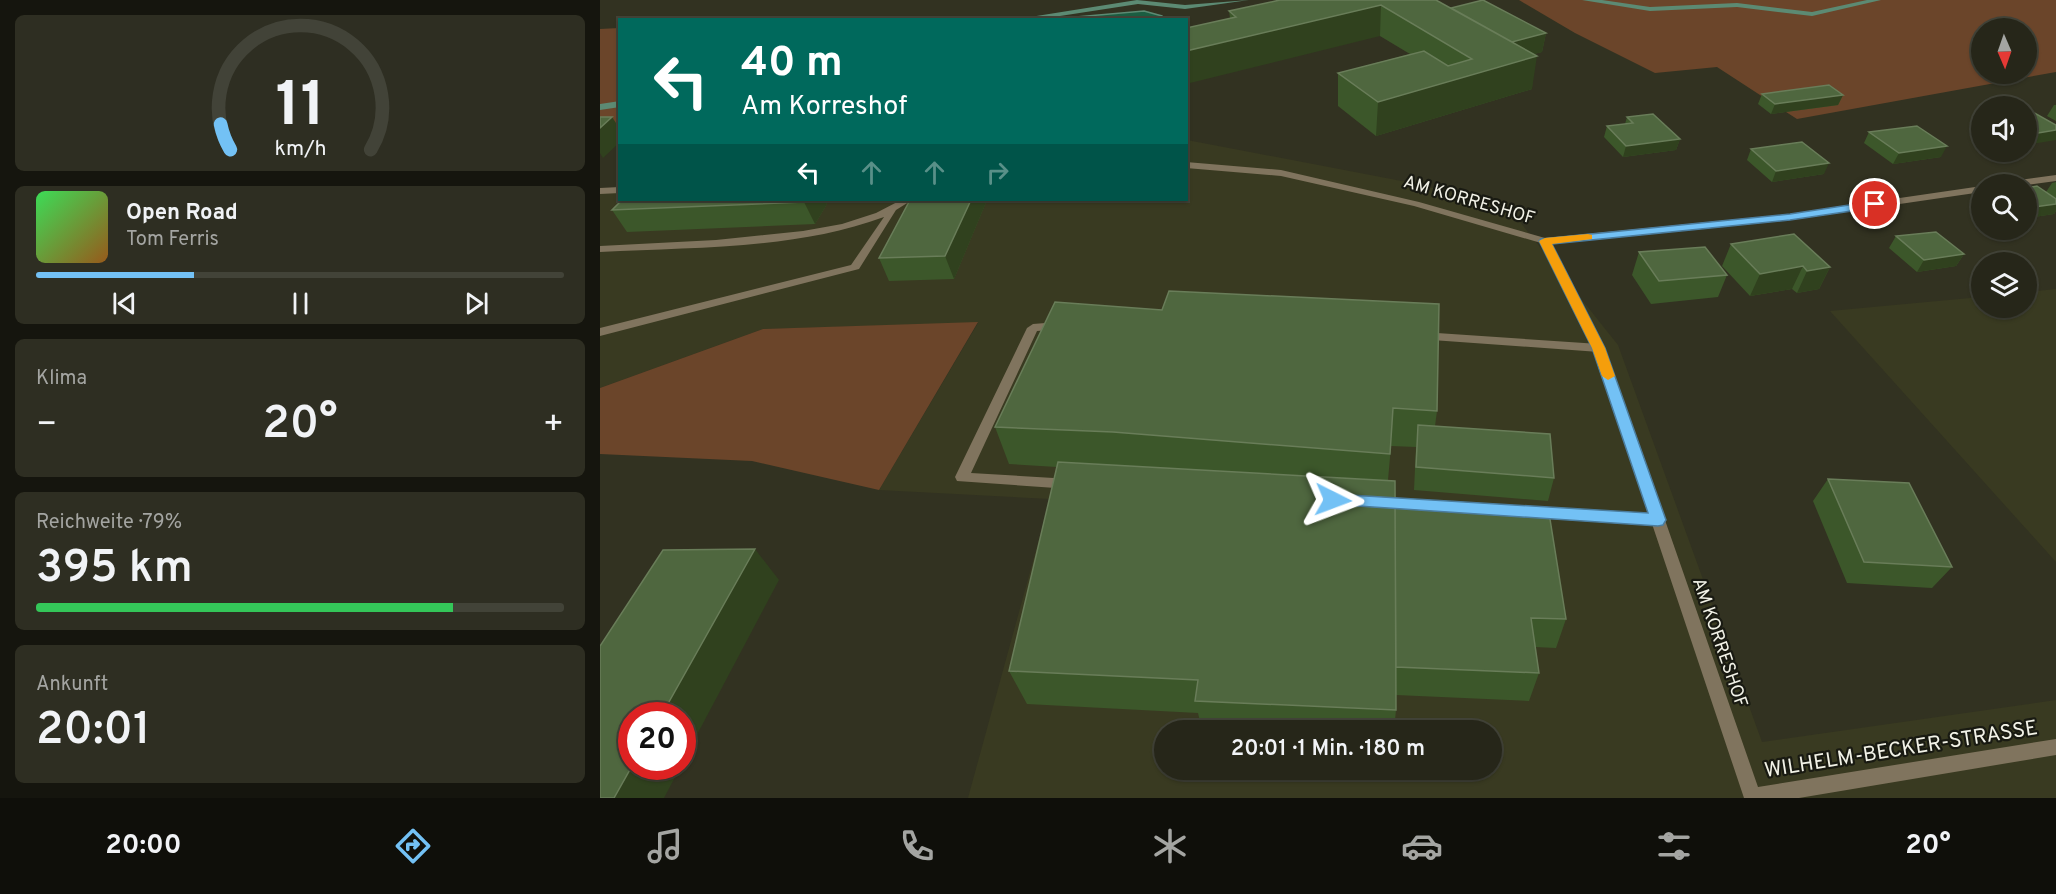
<!DOCTYPE html>
<html lang="de">
<head>
<meta charset="utf-8">
<style>
  body { margin:0; font-family:Overpass,sans-serif; background:#2e2e22; color:#f1f3f6; height:100vh; display:flex; flex-direction:column; font-size:22px; white-space:nowrap }
  * { box-sizing:border-box; margin:0 }
  p { font-size:20px; color:#a4a5a2 }
  .icon { flex:none; width:33px; height:33px; fill:none; stroke:currentColor; stroke-width:2; stroke-linecap:round; stroke-linejoin:round }
  .map { position:relative; flex:1; overflow:hidden }
  .side { display:flex; flex-direction:column; gap:15px; padding:15px; background:#15150e; width:600px }
  .side>* { flex:none }
  .guide { position:absolute; left:18px; top:18px; width:570px; height:183px; border-radius:0px; box-shadow:0 2px 4px #0004,0 0 0 2px #424338; background:#00695c; color:#fff; overflow:hidden }
  .needle { width:39px; rotate:178deg }
  .tools { position:absolute; left:1371px; top:18px; display:grid; gap:12px }
  .tools a { display:grid; place-items:center; width:66px; height:66px; border-radius:50%; background:#262619; box-shadow:0 2px 4px #0004,0 0 0 2px #424338; font-size:30px }
  .speed { position:absolute; left:18px; top:702px; display:flex; gap:12px; font-size:30px; font-weight:700; text-align:center }
  .speed>* { display:grid; place-content:center; width:78px; height:78px; border-radius:50%; background:#262619; box-shadow:0 2px 4px #0004,0 0 0 2px #424338; line-height:1 }
  .speed .limit { border:9px solid #d22; background:#fff; color:#111 }
  .pin { position:absolute; display:grid; place-items:center; width:51px; height:51px; color:#fff; margin:-26px; border:3px solid #fff; border-radius:50%; box-shadow:0 2px 6px #0007 }
  .me { position:absolute; width:66px; margin:-33px; rotate:93deg; stroke-linejoin:round; filter:drop-shadow(0 0 4px #0008) }
  .turn { display:flex; align-items:center; gap:21px; height:126px; padding:0 24px; font-size:27px }
  .turn .icon { width:78px; height:78px; stroke-width:2.5 }
  .turn b { display:block; font-size:42px; line-height:51px }
  .lanes { display:flex; align-items:center; height:57px; padding:0 24px; background:#0003; justify-content:center; gap:30px; direction:ltr }
  .lanes .off { opacity:.35 }
  .big { font-size:45px; font-weight:600; line-height:1.1 }
  .side .tile { flex:1; display:flex; flex-direction:column; justify-content:center; gap:9px; min-width:0; padding:0 21px; border-radius:9px; background:#2e2e22 }
  .side .dial { align-items:center; gap:0 }
  .dial svg { height:156px; overflow:visible; fill:none; stroke:#424338; stroke-width:7; stroke-linecap:round; text-anchor:middle }
  .dial text { fill:#f1f3f6; stroke:none }
  .song { display:flex; align-items:center; gap:18px }
  .cover { width:72px; height:72px; border-radius:9px; background:linear-gradient(135deg,hsl(130 70% 55%),hsl(30 70% 35%)) }
  .played { height:6px; border-radius:3px; background:linear-gradient(90deg,#73c1f5 30%,#424338 30%) }
  .keys { display:flex; justify-content:space-around; direction:ltr }
  .heat { display:flex; justify-content:space-between; align-items:center; font-size:33px; direction:ltr }
  .charge { height:9px; border-radius:4px; background:linear-gradient(90deg,#34c759 79%,#424338 0) }
  .trip { position:absolute; left:554px; top:720px; width:348px; height:60px; border-radius:30px; background:#262619; box-shadow:0 2px 4px #0004,0 0 0 2px #424338; font-weight:600; line-height:60px; text-align:center }
  .menu { display:flex; height:96px; justify-content:space-around; align-items:center; background:#0f0f0a; color:#a4a5a2 }
  .menu .icon { width:42px; height:42px }
  .menu .active { color:#73c1f5 }
  .menu b { font-size:27px; color:#f1f3f6 }
  main { display:flex; flex:1; min-height:0 }
  .map>svg:first-child { display:block }
  .built { fill:#393a21; fill-rule:evenodd }
  .green { fill:#6b452a; fill-rule:evenodd }
  .water { fill:#1b5d41; stroke:#5c8a73; stroke-width:1.5 }
  .lines { fill:none; stroke-linecap:round; stroke-linejoin:round }
  .stream { fill:#5c8a73; fill-rule:evenodd }
  .service { fill:#80745e; fill-rule:evenodd }
  .minor { fill:#80745e; fill-rule:evenodd }
  .wall { fill:#3c572a }
  .shaded-wall { fill:#30411e }
  .building { fill:#4f673f; stroke:#697d59; stroke-width:1.5 }
  .route { fill:#73c1f5; stroke:#4b7d9f; stroke-width:1.5 }
  .slow { fill:#f59e0b }
  .labels { text-anchor:middle; dominant-baseline:central; stroke-width:4.5; stroke-linejoin:round; paint-order:stroke }
  .street-label { font-size:18px; fill:#f2f2e7; stroke:#191a12 }
  .near-street-label { font-size:21px; fill:#f2f2e7; stroke:#191a12 }
</style>
</head>
<body>
<main>
<section class="side">
<div class="tile dial"><svg viewBox="0 0 100 80">
<path d="M14 69A42 42 0 1 1 86 69"/>
<path d="M14 69A42 42 0 0 1 9 56" stroke="#73c1f5"/>
<text x="50" y="56" font-size="32" font-weight="700">11</text>
<text x="50" y="72" font-size="11">km/h</text>
</svg></div>
<div class="tile">
<div class="song"><i class="cover"></i><div><b>Open Road</b><p>Tom Ferris</p></div></div>
<div class="played"></div>
<div class="keys"><svg class="icon" aria-label="previous" viewBox="0 0 24 24"><path d="M18 5L8 12l10 7zM5 5v14"/></svg><svg class="icon" aria-label="pause" viewBox="0 0 24 24"><path d="M8 5v14M16 5v14"/></svg><svg class="icon" aria-label="next" viewBox="0 0 24 24"><path d="M6 5l10 7-10 7zM19 5v14"/></svg></div>
</div>
<div class="tile"><p>Klima</p>
<div class="heat"><a>−</a><b class="big">20°</b><a>+</a></div>
</div>
<div class="tile"><p>Reichweite · 79%</p><b class="big">395 km</b><div class="charge"></div></div>
<div class="tile"><p>Ankunft</p><b class="big">20:01</b></div>
</section>
<div class="map">
<svg width="1456" height="798" viewBox="0 0 1456 798">
  <rect width="100%" height="100%" fill="#323221"/>
  <path class="built" d="M587,140L812,183L879,199L912,212L1018,345L1162,742L1456,700V798H368L450,499L279,490L378,323L163,329L0,388V191L12,190L19,183L20,200H586ZM564,730H891V770H564Z
    M1456,289V562L1230,311L1381,297L1382,308H1426L1427,292Z"/>
  <path class="green" d="M919,0H1456V72L1197,119L1117,67L1055,73L975,33ZM1382,28H1426V74H1382Z
    M19,28V134L0,135V29Z
    M378,322L279,490L152,461L0,454V388L163,329Z"/>
  <path class="water" d="M544,11L562,16L564,19H453Z"/>
  <g class="lines">
    <path class="stream" d="M537,0L585,5L649,0L585,9L538,4L434,20H412Z
      M982,0H1002L1050,7L1137,3L1212,12L1267,0H1281L1212,16L1137,7L1050,11Z
      M20,101V107L0,110V104Z"/>
    <path class="service" d="M301,200H312L296,210L259,269L0,336V328L251,265L284,217C194,250 94,247 0,252V246L116,240L203,231L242,224L276,213Z
      M458,322L462,323L463,326L462,329L437,331L371,473L470,479L475,480L477,484L475,488L470,489L357,481L355,477L427,328L433,324Z
      M822,332L999,344L1005,348L999,352L818,339L816,336L818,333Z
      M781,498L1058,514L1063,516L1065,520L1063,524L1058,526L781,508L776,507L774,503L776,499Z"/>
    <path class="minor" d="M586,162L681,170L819,202L945,238L1190,214L1382,186V192L1190,220L951,243L1005,348L1158,787L1456,739V755L1199,798H1144L993,348L941,243L814,206L681,176L586,168Z
      M1456,175V181L1426,185L1407,184L1412,181Z
      M20,187V193L0,194V188Z"/>
  </g>
  <path class="wall" d="M680,0L851,8L946,33L942,52L933,54L932,89L776,136L738,106V73L810,54L780,36L630,18L629,11Z
    M1162,94L1243,95L1238,105L1171,114L1158,104Z
    M1454,105H1456V121L1447,116Z
    M1027,117L1080,139L1076,150L1023,157L1004,137L1007,126L1025,124Z
    M1269,132L1341,157L1293,164L1264,143Z
    M1151,149L1224,174L1172,182L1147,160Z
    M1456,182V211L1454,214L1426,218V188L1446,192L1452,183Z
    M22,200H224L227,204L215,224L27,232L12,210Z
    M310,200H387L354,279L289,281L279,258Z
    M1382,200V208L1378,205Z
    M1296,236L1364,254L1356,266L1317,272L1289,248Z
    M1131,244L1230,267L1219,289L1197,293L1192,289L1150,296L1122,266Z
    M1039,252L1127,275L1118,297L1051,304L1032,275Z
    M455,302L837,411L835,426L954,478L948,501L814,490L816,447L791,446L788,480L795,508L966,619L956,648L935,647L939,673L929,701L796,695V710L794,730H602L598,713L427,704L409,671L457,467L409,464L395,427Z
    M1228,479L1352,567L1332,588L1247,583L1213,501Z"/>
  <path class="shaded-wall" d="M781,5L780,36L586,84V51Z
    M946,33L942,52L893,66L895,46Z
    M937,56L932,89L776,136L778,102Z
    M1243,95L1238,105L1171,114L1175,104Z
    M12,117L20,129V142L3,158L0,153V128Z
    M1456,130V140L1426,145V135Z
    M1080,139L1076,150L1023,157L1026,146Z
    M1347,146L1341,157L1293,164L1299,153Z
    M1229,163L1224,174L1172,182L1176,171Z
    M206,200H224L227,204L215,224L204,202Z
    M371,200H387L354,279L345,256Z
    M1456,204V211L1454,214L1426,218V208Z
    M1364,254L1356,266L1317,272L1324,260Z
    M1203,266L1192,289L1150,296L1160,274Z
    M1230,267L1219,289L1197,293L1207,271Z
    M155,549L179,580L82,763V716H61Z
    M32,766H81L64,798H14Z"/>
  <path class="building" d="M680,0H836L937,56L778,102L738,73L824,51L848,66L872,59L781,5L586,51V28L636,17L629,11Z
    M883,0L946,33L912,42L851,8Z
    M1229,85L1243,95L1175,104L1162,94Z
    M1431,111L1456,125V130L1426,135V112Z
    M1053,114L1080,139L1026,146L1007,126L1033,123L1027,117Z
    M0,117H12L0,128Z
    M1317,126L1347,146L1299,153L1269,132Z
    M1202,142L1229,163L1176,171L1151,149Z
    M1437,186L1456,199V204L1426,208V188Z
    M22,200H206L204,202L12,210Z
    M310,200H371L345,256L279,258Z
    M1336,232L1364,254L1324,260L1296,236Z
    M1194,234L1230,267L1207,271L1203,266L1160,274L1131,244Z
    M1105,247L1127,275L1059,281L1039,252Z
    M569,291L839,304L837,411L793,408L790,454L513,432L395,427L455,302L562,310Z
    M818,425L950,434L954,478L816,467Z
    M458,462L795,481L796,710L595,701L598,680L409,671Z
    M1228,479L1309,483L1352,567L1264,562Z
    M795,508L949,513L966,619L931,618L939,673L796,667Z
    M155,549L61,716H32V766L14,798H0V646L63,550Z"/>
  <path class="route" d="M1275,201L1280,204L1279,207L1190,220L952,244L1005,348L1066,520L1063,525L1058,526L728,504L725,500L733,494L1048,513L992,348L939,241L941,239L1190,214Z"/>
  <path class="slow" d="M988,234L992,235V239L952,244L1005,348L1015,376L1008,380L1002,376L992,348L939,241L945,238Z"/>
  <g class="labels">
    <g class="street-label">
      <text transform="translate(869 201) rotate(16)">AM KORRESHOF</text>
      <text transform="translate(1119 643) rotate(71)">AM KORRESHOF</text>
    </g>
    <g class="near-street-label">
      <text transform="translate(1301 750) rotate(-9)">WILHELM-BECKER-STRASSE</text>
    </g>
  </g>
</svg>
<div class="tools">
<a><svg class="needle" viewBox="-14 -14 28 28"><path d="M0-13l5 13h-10z" fill="#e53935"/><path d="M0 13l5-13h-10z" fill="#a4a5a2"/></svg></a>
<a><svg class="icon" aria-label="sound" viewBox="0 0 24 24"><path d="M4 9h4l5-4v14l-5-4H4zM17 9q2 3 0 6"/></svg></a>
<a><svg class="icon" aria-label="search" viewBox="0 0 24 24"><circle cx="10" cy="10" r="6"/><path d="M15 15l6 6"/></svg></a>
<a><svg class="icon" aria-label="layers" viewBox="0 0 24 24"><path d="M12 4l9 5-9 5-9-5zM3 14l9 5 9-5"/></svg></a>
</div>
<div class="speed"><div class="limit">20</div></div>
<div class="pin" style="left:1275px;top:204px;background:#d93025"><svg class="icon" aria-label="arrive" viewBox="0 0 24 24"><path d="M6 21V4h12l-3 4 3 4H6"/></svg></div>
<svg class="me" style="left:733px;top:500px" viewBox="-20 -20 40 40"><path d="M0-17L14 15 0 8-14 15z" fill="#73c1f5" stroke="#fff" stroke-width="4"/></svg>
<div class="trip">20:01 · 1 Min. · 180 m</div>
<div class="guide">
<div class="turn"><svg class="icon" aria-label="left" viewBox="0 0 24 24"><path d="M17 20v-9H6M10 6l-5 5 5 5"/></svg><div><b>40 m</b>Am Korreshof</div></div>
<div class="lanes"><svg class="icon" aria-label="left" viewBox="0 0 24 24"><path d="M17 20v-9H6M10 6l-5 5 5 5"/></svg><svg class="icon off" aria-label="ahead" viewBox="0 0 24 24"><path d="M12 20V5M6 11l6-6 6 6"/></svg><svg class="icon off" aria-label="ahead" viewBox="0 0 24 24"><path d="M12 20V5M6 11l6-6 6 6"/></svg><svg class="icon off" aria-label="right" viewBox="0 0 24 24"><path d="M7 20v-9h11M14 6l5 5-5 5"/></svg></div>
</div>
</div>
</main>
<nav class="menu">
<b>20:00</b>
<svg class="icon active" aria-label="directions" viewBox="0 0 24 24"><path d="M12 3l9 9-9 9-9-9zM9 14v-3h6M13 9l2 2-2 2"/></svg>
<svg class="icon" aria-label="music" viewBox="0 0 24 24"><path d="M9 18V5l10-2v13"/><circle cx="6" cy="18" r="3"/><circle cx="16" cy="16" r="3"/></svg>
<svg class="icon" aria-label="phone" viewBox="0 0 24 24"><path d="M5 4h4l2 5-3 2q2 4 5 5l2-3 5 2v4C11 20 4 13 5 4z"/></svg>
<svg class="icon" aria-label="climate" viewBox="0 0 24 24"><path d="M12 3v18M4 7l16 10M4 17L20 7"/></svg>
<svg class="icon" aria-label="car" viewBox="0 0 24 24"><path d="M5 17H2v-5l4-1 3-4h7l3 4 3 1v5h-3M9 17h6M6 11h13"/><circle cx="7" cy="17" r="2"/><circle cx="17" cy="17" r="2"/></svg>
<svg class="icon" aria-label="filters" viewBox="0 0 24 24"><path d="M4 7h16M4 17h16"/><circle cx="9" cy="7" r="2"/><circle cx="15" cy="17" r="2"/></svg>
<b>20°</b>
</nav>
</body>
</html>
